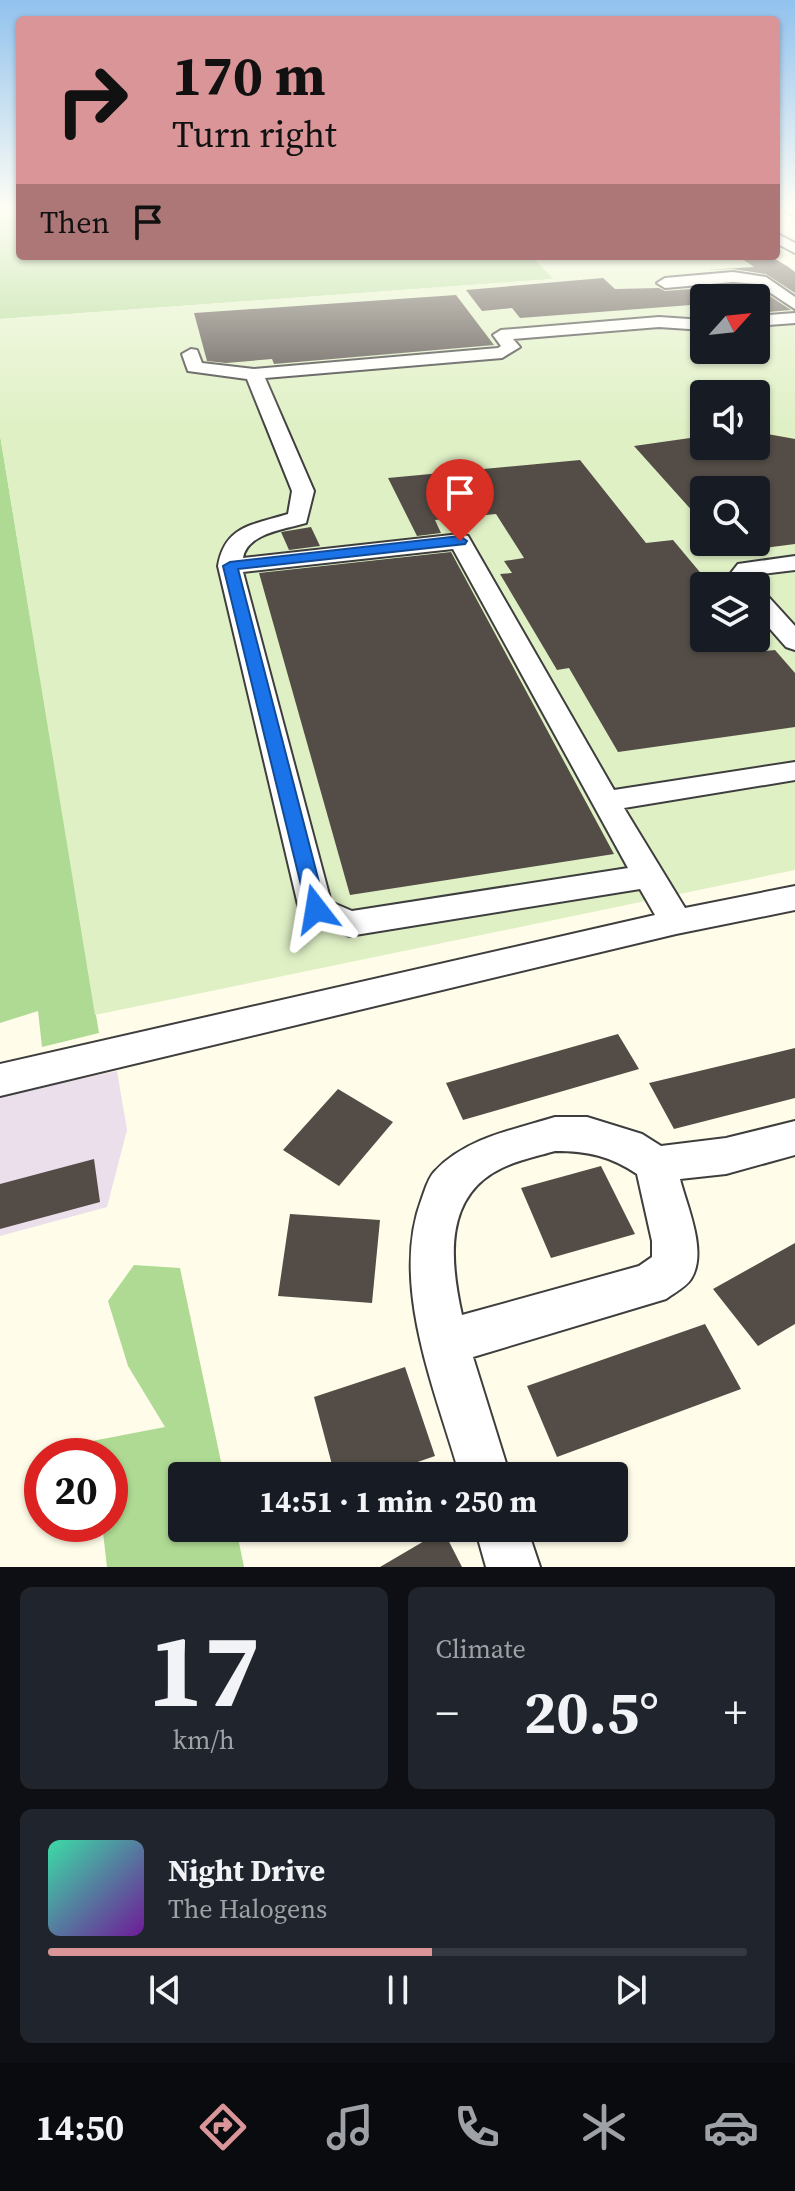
<!DOCTYPE html>
<html lang="en">
<head>
<meta charset="utf-8">
<style>
  body { margin:0; font-family:"Source Serif 4",serif; background:#20242c; color:#f1f3f6; height:100vh; display:flex; flex-direction:column; font-size:30px; white-space:nowrap }
  * { box-sizing:border-box; margin:0 }
  p { font-size:26px; color:#9ea1a6 }
  .icon { flex:none; width:44px; height:44px; fill:none; stroke:currentColor; stroke-width:2; stroke-linecap:round; stroke-linejoin:round }
  .map { position:relative; height:1567px; overflow:hidden }
  .drawer { display:flex; flex-direction:column; gap:20px; padding:20px; background:#0d0f14; flex:1 }
  .drawer>* { flex:none }
  .guide { position:absolute; left:16px; top:16px; width:764px; height:244px; border-radius:8px; box-shadow:0 2px 6px #0004; background:#d99597; color:#111; overflow:hidden }
  .needle { width:52px; rotate:63deg }
  .fabs { position:absolute; left:690px; top:284px; display:grid; gap:16px }
  .fabs a { display:grid; place-items:center; width:80px; height:80px; border-radius:8px; background:#171b24; box-shadow:0 2px 6px #0004; font-size:40px }
  .speed { position:absolute; left:24px; top:1438px; display:flex; gap:16px; font-size:40px; font-weight:700; text-align:center }
  .speed>* { display:grid; place-content:center; width:104px; height:104px; border-radius:50%; background:#171b24; box-shadow:0 2px 6px #0004; line-height:1 }
  .speed .limit { border:12px solid #d22; background:#fff; color:#111 }
  .pin { position:absolute; display:grid; place-items:center; width:68px; height:68px; color:#fff; margin:-82px -34px; border-radius:50% 50% 50% 0; rotate:-45deg; box-shadow:0 0 8px #0007 }
  .pin .icon { rotate:45deg }
  .me { position:absolute; width:88px; margin:-44px; rotate:346deg; stroke-linejoin:round; filter:drop-shadow(0 0 6px #0008) }
  .turn { display:flex; align-items:center; gap:28px; height:168px; padding:0 24px; font-size:36px }
  .turn .icon { width:104px; height:104px; stroke-width:2.5 }
  .turn b { display:block; font-size:56px; line-height:68px }
  .then { display:flex; align-items:center; height:76px; padding:0 24px; background:#0003; gap:16px; font-size:30px }
  .big { font-size:60px; font-weight:700; line-height:1.1 }
  .drawer .widget { flex:1; display:flex; flex-direction:column; justify-content:center; gap:12px; min-width:0; padding:0 28px; border-radius:12px; background:#20242c }
  .drawer .dial { align-items:center; gap:0 }
  .dial b { font-size:104px; line-height:1 }
  .song { display:flex; align-items:center; gap:24px }
  .cover { width:96px; height:96px; border-radius:12px; background:linear-gradient(135deg,hsl(160 70% 55%),hsl(280 70% 35%)) }
  .played { height:8px; border-radius:4px; background:linear-gradient(90deg,#d99597 55%,#363941 55%) }
  .keys { display:flex; justify-content:space-around; direction:ltr }
  .heat { display:flex; justify-content:space-between; align-items:center; font-size:44px; direction:ltr }
  .drawer .tiles { flex:1; display:grid; gap:20px; grid-template-columns:1fr 1fr }
  .widget:last-child { grid-column:span 2 }
  .trip { position:absolute; left:168px; top:1462px; width:460px; height:80px; border-radius:8px; background:#171b24; box-shadow:0 2px 6px #0004; font-weight:700; line-height:80px; text-align:center }
  .tabs { display:flex; height:128px; justify-content:space-around; align-items:center; background:#090b0e; color:#9ea1a6 }
  .tabs .icon { width:56px; height:56px }
  .tabs .selected { color:#d99597 }
  .tabs b { font-size:36px; color:#f1f3f6 }
  .map>svg:first-child { display:block }
  .industrial { fill:#eadfeb }
  .forest { fill:#afda93 }
  .pitch { fill:#dff0c5; fill-rule:evenodd }
  .building { fill:#544d47 }
  .lines { fill:none; stroke-linecap:round; stroke-linejoin:round }
  .minor-casing { stroke:#3e3e3e; stroke-width:4 }
  .path { stroke:#2d2d2d; stroke-width:2; stroke-dasharray:4 2; stroke-linecap:butt }
  .minor { fill:#fff; fill-rule:evenodd }
  .route { fill:#1a73e8; stroke:#114b97; stroke-width:2 }
</style>
</head>
<body>
<div class="map">
<svg width="795" height="1567" viewBox="0 0 795 1567">
  <rect width="100%" height="100%" fill="#fffce9"/>
  <path class="industrial" d="M117,1071L127,1130L107,1207L0,1236V1096Z"/>
  <path class="forest" d="M0,208H20V256H532L554,279L0,319Z
    M0,435L99,1033L42,1047L38,1011L0,1023Z
    M134,1265L180,1268L224,1476H182V1528H236L244,1567H107L102,1524H110V1456H93L92,1441L165,1427L128,1366L108,1301Z"/>
  <path class="pitch" d="M776,247L790,256L775,259L795,272V870L95,1015L0,435V319L553,279L532,256H776ZM704,298H756V350H704ZM704,394H756V446H704ZM704,490H756V542H704ZM704,586H756V638H704Z"/>
  <path class="building" d="M738,256H770L787,266L795,272V293L766,274L733,269L706,270L754,267Z
    M603,278L615,289L659,288L665,291L704,288V304L520,318L512,308L482,311L466,290Z
    M727,286L756,287L791,310L756,313V298H744Z
    M456,295L494,345L274,364L272,359L226,363L207,361L194,313Z
    M756,432L795,439V544L756,549V490H704V524L634,446L704,436V446H756Z
    M580,460L646,543L673,540L704,577V638H754L765,651L775,650L795,673V727L618,752L569,668L557,670L500,574L512,573L504,561L524,558L496,514L435,520L441,533L417,536L388,478Z
    M311,527L320,546L289,550L281,532Z
    M451,552L614,854L350,895L259,573Z
    M618,1034L639,1069L463,1120L446,1083Z
    M795,1048V1098L674,1129L649,1083Z
    M338,1089L393,1122L339,1186L283,1150Z
    M94,1159L100,1202L0,1229V1184Z
    M601,1166L635,1234L551,1258L521,1188Z
    M290,1214L380,1220L372,1303L278,1296Z
    M795,1243V1324L758,1346L713,1289Z
    M705,1324L741,1389L557,1457L527,1386Z
    M405,1367L435,1456L377,1476H335L314,1397Z
    M443,1530L462,1567H380Z"/>
  <g class="lines">
    <defs>
      <path id="minor" d="M776,233L795,243V253L776,243Z
        M733,272L766,277L795,297V309L757,284L733,282L665,288L657,283L665,278Z
        M795,313V323L756,326V316Z
        M659,317L704,320V330L659,327L513,339L520,347L502,358L265,378L314,491L306,523C286,529 247,533 243,558L460,534L468,536L614,790L795,762V780L624,808L685,908L795,886V910L676,934L0,1096V1064L655,915L640,889L349,936L304,917L299,909L218,566C225,525 253,525 288,514L292,491L247,379L188,371L182,354L191,349L197,350L202,363L254,369L498,348L501,346L493,335L501,330ZM453,549L628,868L352,911L331,902L243,572Z
        M795,556V570L753,575L752,578L758,586L756,589V586H733L727,578L738,564Z
        M756,591L765,593L795,626V650L786,647L756,613Z
        M555,1117H587L642,1134L661,1146L726,1138L795,1121V1155L726,1174L680,1179C687,1207 708,1252 691,1279C686,1287 674,1293 666,1299L473,1357L510,1476H460C436,1392 389,1284 422,1198C425,1190 428,1178 435,1171C466,1138 513,1130 555,1117ZM555,1151C588,1151 610,1156 637,1174L652,1241V1257L639,1266L462,1315C450,1261 443,1196 502,1168C518,1160 538,1156 555,1151Z
        M475,1528H527L540,1567H486Z"/>
    </defs>
    <use href="#minor" class="minor-casing"/>
    <path class="path" d="M779,208L795,218"/>
    <use href="#minor" class="minor"/>
  </g>
  <linearGradient id="sky" x2="0" y2="1"><stop stop-color="#91c2ee"/><stop offset="0.49" stop-color="#fffef5"/><stop offset="1" stop-color="#fffef5" stop-opacity="0"/></linearGradient>
  <rect width="795" height="428" fill="url(#sky)"/>
  <path class="route" d="M460,536L467,541L465,544L238,569L326,909L323,914H308L223,566L230,562Z"/>
</svg>
<div class="fabs">
<a><svg class="needle" viewBox="-14 -14 28 28"><path d="M0-13l5 13h-10z" fill="#e53935"/><path d="M0 13l5-13h-10z" fill="#9ea1a6"/></svg></a>
<a><svg class="icon" aria-label="sound" viewBox="0 0 24 24"><path d="M4 9h4l5-4v14l-5-4H4zM17 9q2 3 0 6"/></svg></a>
<a><svg class="icon" aria-label="search" viewBox="0 0 24 24"><circle cx="10" cy="10" r="6"/><path d="M15 15l6 6"/></svg></a>
<a><svg class="icon" aria-label="layers" viewBox="0 0 24 24"><path d="M12 4l9 5-9 5-9-5zM3 14l9 5 9-5"/></svg></a>
</div>
<div class="speed"><div class="limit">20</div></div>
<div class="pin" style="left:460px;top:541px;background:#d93025"><svg class="icon" aria-label="arrive" viewBox="0 0 24 24"><path d="M6 21V4h12l-3 4 3 4H6"/></svg></div>
<svg class="me" style="left:316px;top:909px" viewBox="-20 -20 40 40"><path d="M0-17L14 15 0 8-14 15z" fill="#1a73e8" stroke="#fff" stroke-width="4"/></svg>
<div class="trip">14:51 · 1 min · 250 m</div>
<div class="guide">
<div class="turn"><svg class="icon" aria-label="right" viewBox="0 0 24 24"><path d="M7 20v-9h11M14 6l5 5-5 5"/></svg><div><b>170 m</b>Turn right</div></div>
<div class="then">Then<svg class="icon" aria-label="arrive" viewBox="0 0 24 24"><path d="M6 21V4h12l-3 4 3 4H6"/></svg></div>
</div>
</div>
<section class="drawer">
<div class="tiles">
<div class="widget dial"><b>17</b><p>km/h</p></div>
<div class="widget"><p>Climate</p>
<div class="heat"><a>−</a><b class="big">20.5°</b><a>+</a></div>
</div>
<div class="widget">
<div class="song"><i class="cover"></i><div><b>Night Drive</b><p>The Halogens</p></div></div>
<div class="played"></div>
<div class="keys"><svg class="icon" aria-label="previous" viewBox="0 0 24 24"><path d="M18 5L8 12l10 7zM5 5v14"/></svg><svg class="icon" aria-label="pause" viewBox="0 0 24 24"><path d="M8 5v14M16 5v14"/></svg><svg class="icon" aria-label="next" viewBox="0 0 24 24"><path d="M6 5l10 7-10 7zM19 5v14"/></svg></div>
</div>
</div>
</section>
<nav class="tabs">
<b>14:50</b>
<svg class="icon selected" aria-label="directions" viewBox="0 0 24 24"><path d="M12 3l9 9-9 9-9-9zM9 14v-3h6M13 9l2 2-2 2"/></svg>
<svg class="icon" aria-label="music" viewBox="0 0 24 24"><path d="M9 18V5l10-2v13"/><circle cx="6" cy="18" r="3"/><circle cx="16" cy="16" r="3"/></svg>
<svg class="icon" aria-label="phone" viewBox="0 0 24 24"><path d="M5 4h4l2 5-3 2q2 4 5 5l2-3 5 2v4C11 20 4 13 5 4z"/></svg>
<svg class="icon" aria-label="climate" viewBox="0 0 24 24"><path d="M12 3v18M4 7l16 10M4 17L20 7"/></svg>
<svg class="icon" aria-label="car" viewBox="0 0 24 24"><path d="M5 17H2v-5l4-1 3-4h7l3 4 3 1v5h-3M9 17h6M6 11h13"/><circle cx="7" cy="17" r="2"/><circle cx="17" cy="17" r="2"/></svg>
</nav>
</body>
</html>
